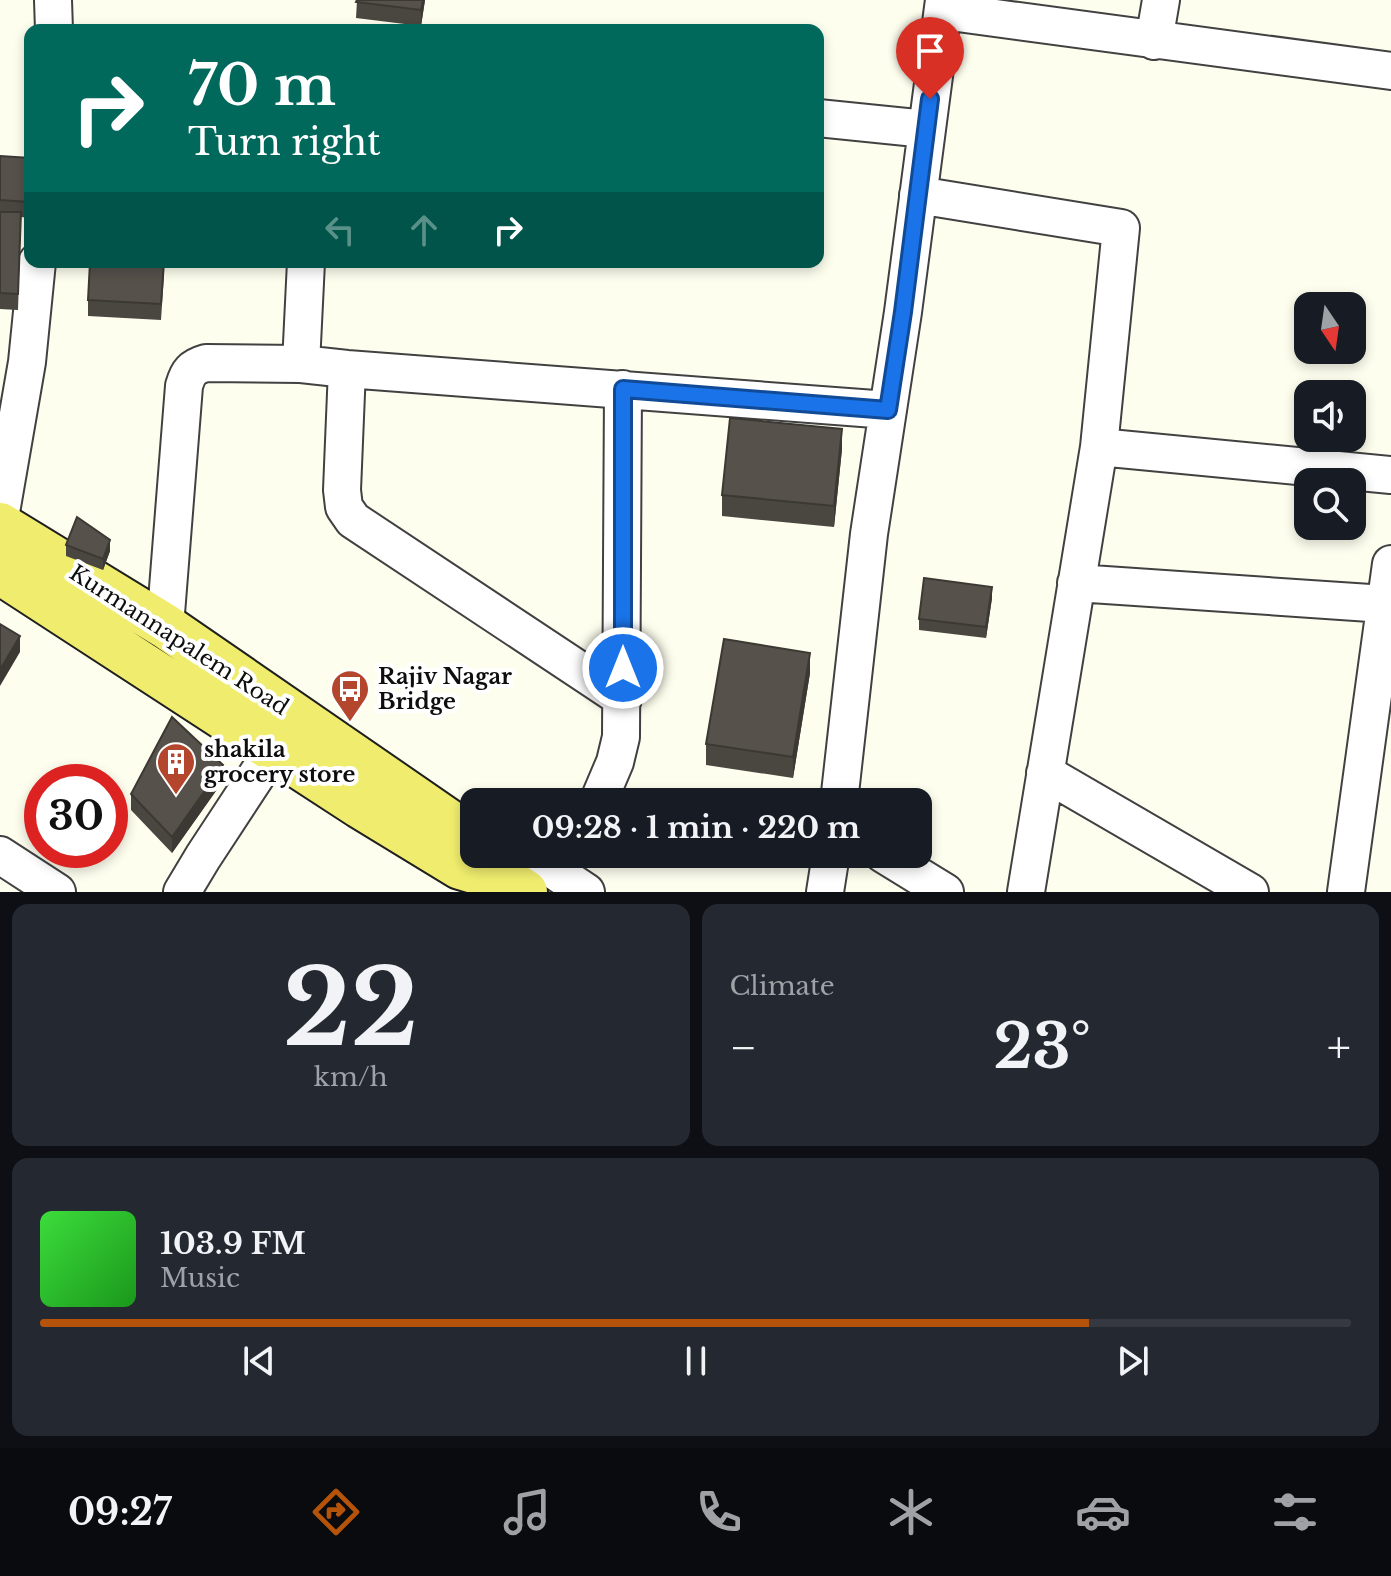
<!DOCTYPE html>
<html lang="en">
<head>
<meta charset="utf-8">
<style>
  body { margin:0; font-family:"Libre Baskerville",serif; background:#242831; color:#f1f3f6; height:100vh; display:flex; flex-direction:column; font-size:30px; white-space:nowrap }
  * { box-sizing:border-box; margin:0 }
  p { font-size:26px; color:#9ea1a6 }
  .icon { flex:none; width:44px; height:44px; fill:none; stroke:currentColor; stroke-width:2; stroke-linecap:round; stroke-linejoin:round }
  .map { position:relative; height:892px; overflow:hidden }
  .sheet { display:flex; flex-direction:column; gap:12px; padding:12px; background:#0d0f14; flex:1 }
  .sheet>* { flex:none }
  .hud { position:absolute; left:24px; top:24px; width:800px; height:244px; border-radius:16px; box-shadow:0 4px 12px #0003; background:#00695c; color:#fff; overflow:hidden }
  .needle { width:52px; rotate:167deg }
  .controls { position:absolute; left:1294px; top:292px; display:grid; gap:16px }
  .controls a { display:grid; place-items:center; width:72px; height:72px; border-radius:16px; background:#171b24; box-shadow:0 4px 12px #0003; font-size:40px }
  .speed { position:absolute; left:24px; top:764px; display:flex; gap:16px; font-size:40px; font-weight:700; text-align:center }
  .speed>* { display:grid; place-content:center; width:104px; height:104px; border-radius:50%; background:#171b24; box-shadow:0 4px 12px #0003; line-height:1 }
  .speed .limit { border:12px solid #d22; background:#fff; color:#111 }
  .pin { position:absolute; display:grid; place-items:center; width:68px; height:68px; color:#fff; margin:-82px -34px; border-radius:50% 50% 50% 0; rotate:-45deg; box-shadow:0 0 8px #0007 }
  .pin .icon { rotate:45deg }
  .me { position:absolute; width:88px; margin:-44px; rotate:0deg; stroke-linejoin:round; filter:drop-shadow(0 0 6px #0008) }
  .turn { display:flex; align-items:center; gap:28px; height:168px; padding:0 32px; font-size:36px }
  .turn .icon { width:104px; height:104px; stroke-width:2.5 }
  .turn b { display:block; font-size:56px; line-height:68px }
  .lanes { display:flex; align-items:center; height:76px; padding:0 32px; background:#0003; justify-content:center; gap:40px; direction:ltr }
  .lanes .off { opacity:.35 }
  .big { font-size:60px; font-weight:800; line-height:1.1 }
  .sheet .card { flex:1; display:flex; flex-direction:column; justify-content:center; gap:12px; min-width:0; padding:0 28px; border-radius:16px; background:#242831 }
  .sheet .dial { align-items:center; gap:0 }
  .dial b { font-size:104px; line-height:1 }
  .song { display:flex; align-items:center; gap:24px }
  .cover { width:96px; height:96px; border-radius:12px; background:linear-gradient(135deg,hsl(120 70% 55%),hsl(120 70% 35%)) }
  .played { height:8px; border-radius:4px; background:linear-gradient(90deg,#b45309 80%,#363941 80%) }
  .keys { display:flex; justify-content:space-around; direction:ltr }
  .heat { display:flex; justify-content:space-between; align-items:center; font-size:44px; direction:ltr }
  .sheet .tiles { flex:1; display:grid; gap:12px; grid-template-columns:1fr 1fr }
  .card:last-child { grid-column:span 2 }
  .trip { position:absolute; left:460px; top:788px; width:472px; height:80px; border-radius:16px; background:#171b24; box-shadow:0 4px 12px #0003; font-weight:800; line-height:80px; text-align:center }
  .tab-bar { display:flex; height:128px; justify-content:space-around; align-items:center; background:#090b0e; color:#9ea1a6 }
  .tab-bar .icon { width:56px; height:56px }
  .tab-bar .selected { color:#b45309 }
  .tab-bar b { font-size:36px; color:#f1f3f6 }
  .map>svg:first-child { display:block }
  .lines { fill:none; stroke-linecap:round; stroke-linejoin:round }
  .minor-casing { stroke:#414141; stroke-width:40 }
  .major-casing { stroke:#1f1f1f; stroke-width:48 }
  .minor { stroke:#fff; stroke-width:36 }
  .major { stroke:#f0ed6e; stroke-width:44 }
  .wall { fill:#4a4640 }
  .shaded-wall { fill:#3c3934 }
  .building { fill:#56514b; stroke:#3c3934; stroke-width:2 }
  .route-casing { stroke:#114b97; stroke-width:20 }
  .route { stroke:#1a73e8; stroke-width:14 }
  .labels { text-anchor:middle; dominant-baseline:central; stroke-width:8; stroke-linejoin:round; paint-order:stroke }
  .street-label { font-size:22px; fill:#0e0e0e; stroke:#fff }
  .poi-label { font-size:22px; font-weight:bold; fill:#0e0e0e; stroke:#fff; text-anchor:start }
</style>
</head>
<body>
<div class="map">
<svg width="1391" height="892" viewBox="0 0 1391 892">
  <rect width="100%" height="100%" fill="#fefeef"/>
  <g class="lines">
    <defs>
      <path id="minor" d="M53,0L54,30
        M943,11L1391,71
        M1154,41L1161,0
        M818,118L926,129
        M918,195L1121,228L1099,447L1391,475
        M306,262L301,364L347,369L888,410
        M347,369L342,490L344,507L353,520L623,699
        M0,518L27,362L37,262
        M1076,583L1385,604
        M165,626L184,386C188,372 192,367 206,363L301,364
        M1045,773L1250,892
        M598,802L615,762L621,737L623,389
        M839,802L869,534L903,312L944,0
        M529,854L586,892
        M883,854L945,892
        M0,855L57,892
        M182,892L203,857L287,729
        M825,892L831,854
        M1026,892L1099,447
        M1346,892L1391,564"/>
      <path id="major" d="M0,525L165,626L474,839
        M0,572L360,806L460,867L508,881L525,892"/>
    </defs>
    <use href="#minor" class="minor-casing"/>
    <use href="#major" class="major-casing"/>
    <use href="#minor" class="minor"/>
    <use href="#major" class="major"/>
  </g>
  <path class="wall" d="M357,0H425L421,26L356,18Z
    M0,156L30,158V218L21,217L18,310L0,309Z
    M164,275L161,320L88,316V300Z
    M842,449L834,527L722,516V495Z
    M66,545L110,551L103,570L66,556Z
    M992,598L986,638L919,630V619Z
    M810,673L793,778L706,765V744Z
    M223,781L172,853L131,810V794Z"/>
  <path class="shaded-wall" d="M423,0H425L421,26V10Z
    M842,429V449L834,527V506Z
    M110,540V551L103,570V559Z
    M992,587V598L986,638V627Z
    M20,636V652L0,686V670Z
    M810,653V673L793,778V757Z
    M223,765V781L172,853V837Z"/>
  <path class="building" d="M357,0H423L421,10L356,2Z
    M0,156L30,158V202L0,200Z
    M0,212H21L18,294L0,293Z
    M90,262H164L161,304L88,300Z
    M730,418L842,429L834,506L722,495Z
    M77,517L110,540L103,559L66,545Z
    M924,578L992,587L986,627L919,619Z
    M0,624L20,636L0,670Z
    M724,639L810,653L793,757L706,744Z
    M172,717L223,765L172,837L131,794Z"/>
  <g class="lines">
    <defs>
      <path id="route" d="M623,668V389L888,410L903,312L930,99"/>
    </defs>
    <use href="#route" class="route-casing"/>
    <use href="#route" class="route"/>
  </g>
  <defs>
    <symbol id="bus-pin" viewBox="-11 -11 22 30"><path d="M0 17L-7.5 6A9.5 9.5 0 1 1 7.5 6Z" fill="#b5462e" stroke="#fff"/><path d="M-5-6H5V4H4V6H2V4H-2V6H-4V4H-5ZM-3.5-4V0h7V-4ZM-3.5 1.2v1.5H-2V1.2ZM2 1.2v1.5H3.5V1.2Z" fill="#fff"/></symbol>
    <symbol id="building-pin" viewBox="-11 -11 22 30"><path d="M0 17L-7.5 6A9.5 9.5 0 1 1 7.5 6Z" fill="#b5462e" stroke="#fff"/><path d="M-4-6H4V6H1V3H-1V6H-4ZM-2.5-4.3h1.7v1.8h-1.7ZM.8-4.3h1.7v1.8H.8ZM-2.5-1h1.7V.8h-1.7ZM.8-1h1.7V.8H.8Z" fill="#fff"/></symbol>
  </defs>
  <g fill-rule="evenodd">
    <use href="#bus-pin" x="328" y="667" width="44" height="60"/>
    <use href="#building-pin" x="154" y="740" width="44" height="60"/>
  </g>
  <g class="labels">
    <g class="street-label">
      <text transform="translate(179 640) rotate(33)">Kurmannapalem Road</text>
    </g>
    <g class="poi-label">
      <text x="378" y="676">Rajiv Nagar<tspan x="378" dy="25">Bridge</tspan></text>
      <text x="204" y="749">shakila<tspan x="204" dy="25">grocery store</tspan></text>
    </g>
  </g>
</svg>
<div class="controls">
<a><svg class="needle" viewBox="-14 -14 28 28"><path d="M0-13l5 13h-10z" fill="#e53935"/><path d="M0 13l5-13h-10z" fill="#9ea1a6"/></svg></a>
<a><svg class="icon" aria-label="sound" viewBox="0 0 24 24"><path d="M4 9h4l5-4v14l-5-4H4zM17 9q2 3 0 6"/></svg></a>
<a><svg class="icon" aria-label="search" viewBox="0 0 24 24"><circle cx="10" cy="10" r="6"/><path d="M15 15l6 6"/></svg></a>
</div>
<div class="speed"><div class="limit">30</div></div>
<div class="pin" style="left:930px;top:99px;background:#d93025"><svg class="icon" aria-label="arrive" viewBox="0 0 24 24"><path d="M6 21V4h12l-3 4 3 4H6"/></svg></div>
<svg class="me" style="left:623px;top:668px" viewBox="-20 -20 40 40"><circle r="17" fill="#1a73e8" stroke="#fff" stroke-width="3"/><path d="M0-11L8 9 0 5-8 9z" fill="#fff"/></svg>
<div class="trip">09:28 · 1 min · 220 m</div>
<div class="hud">
<div class="turn"><svg class="icon" aria-label="right" viewBox="0 0 24 24"><path d="M7 20v-9h11M14 6l5 5-5 5"/></svg><div><b>70 m</b>Turn right</div></div>
<div class="lanes"><svg class="icon off" aria-label="left" viewBox="0 0 24 24"><path d="M17 20v-9H6M10 6l-5 5 5 5"/></svg><svg class="icon off" aria-label="ahead" viewBox="0 0 24 24"><path d="M12 20V5M6 11l6-6 6 6"/></svg><svg class="icon" aria-label="right" viewBox="0 0 24 24"><path d="M7 20v-9h11M14 6l5 5-5 5"/></svg></div>
</div>
</div>
<section class="sheet">
<div class="tiles">
<div class="card dial"><b>22</b><p>km/h</p></div>
<div class="card"><p>Climate</p>
<div class="heat"><a>−</a><b class="big">23°</b><a>+</a></div>
</div>
<div class="card">
<div class="song"><i class="cover"></i><div><b>103.9 FM</b><p>Music</p></div></div>
<div class="played"></div>
<div class="keys"><svg class="icon" aria-label="previous" viewBox="0 0 24 24"><path d="M18 5L8 12l10 7zM5 5v14"/></svg><svg class="icon" aria-label="pause" viewBox="0 0 24 24"><path d="M8 5v14M16 5v14"/></svg><svg class="icon" aria-label="next" viewBox="0 0 24 24"><path d="M6 5l10 7-10 7zM19 5v14"/></svg></div>
</div>
</div>
</section>
<nav class="tab-bar">
<b>09:27</b>
<svg class="icon selected" aria-label="directions" viewBox="0 0 24 24"><path d="M12 3l9 9-9 9-9-9zM9 14v-3h6M13 9l2 2-2 2"/></svg>
<svg class="icon" aria-label="music" viewBox="0 0 24 24"><path d="M9 18V5l10-2v13"/><circle cx="6" cy="18" r="3"/><circle cx="16" cy="16" r="3"/></svg>
<svg class="icon" aria-label="phone" viewBox="0 0 24 24"><path d="M5 4h4l2 5-3 2q2 4 5 5l2-3 5 2v4C11 20 4 13 5 4z"/></svg>
<svg class="icon" aria-label="climate" viewBox="0 0 24 24"><path d="M12 3v18M4 7l16 10M4 17L20 7"/></svg>
<svg class="icon" aria-label="car" viewBox="0 0 24 24"><path d="M5 17H2v-5l4-1 3-4h7l3 4 3 1v5h-3M9 17h6M6 11h13"/><circle cx="7" cy="17" r="2"/><circle cx="17" cy="17" r="2"/></svg>
<svg class="icon" aria-label="filters" viewBox="0 0 24 24"><path d="M4 7h16M4 17h16"/><circle cx="9" cy="7" r="2"/><circle cx="15" cy="17" r="2"/></svg>
</nav>
</body>
</html>
